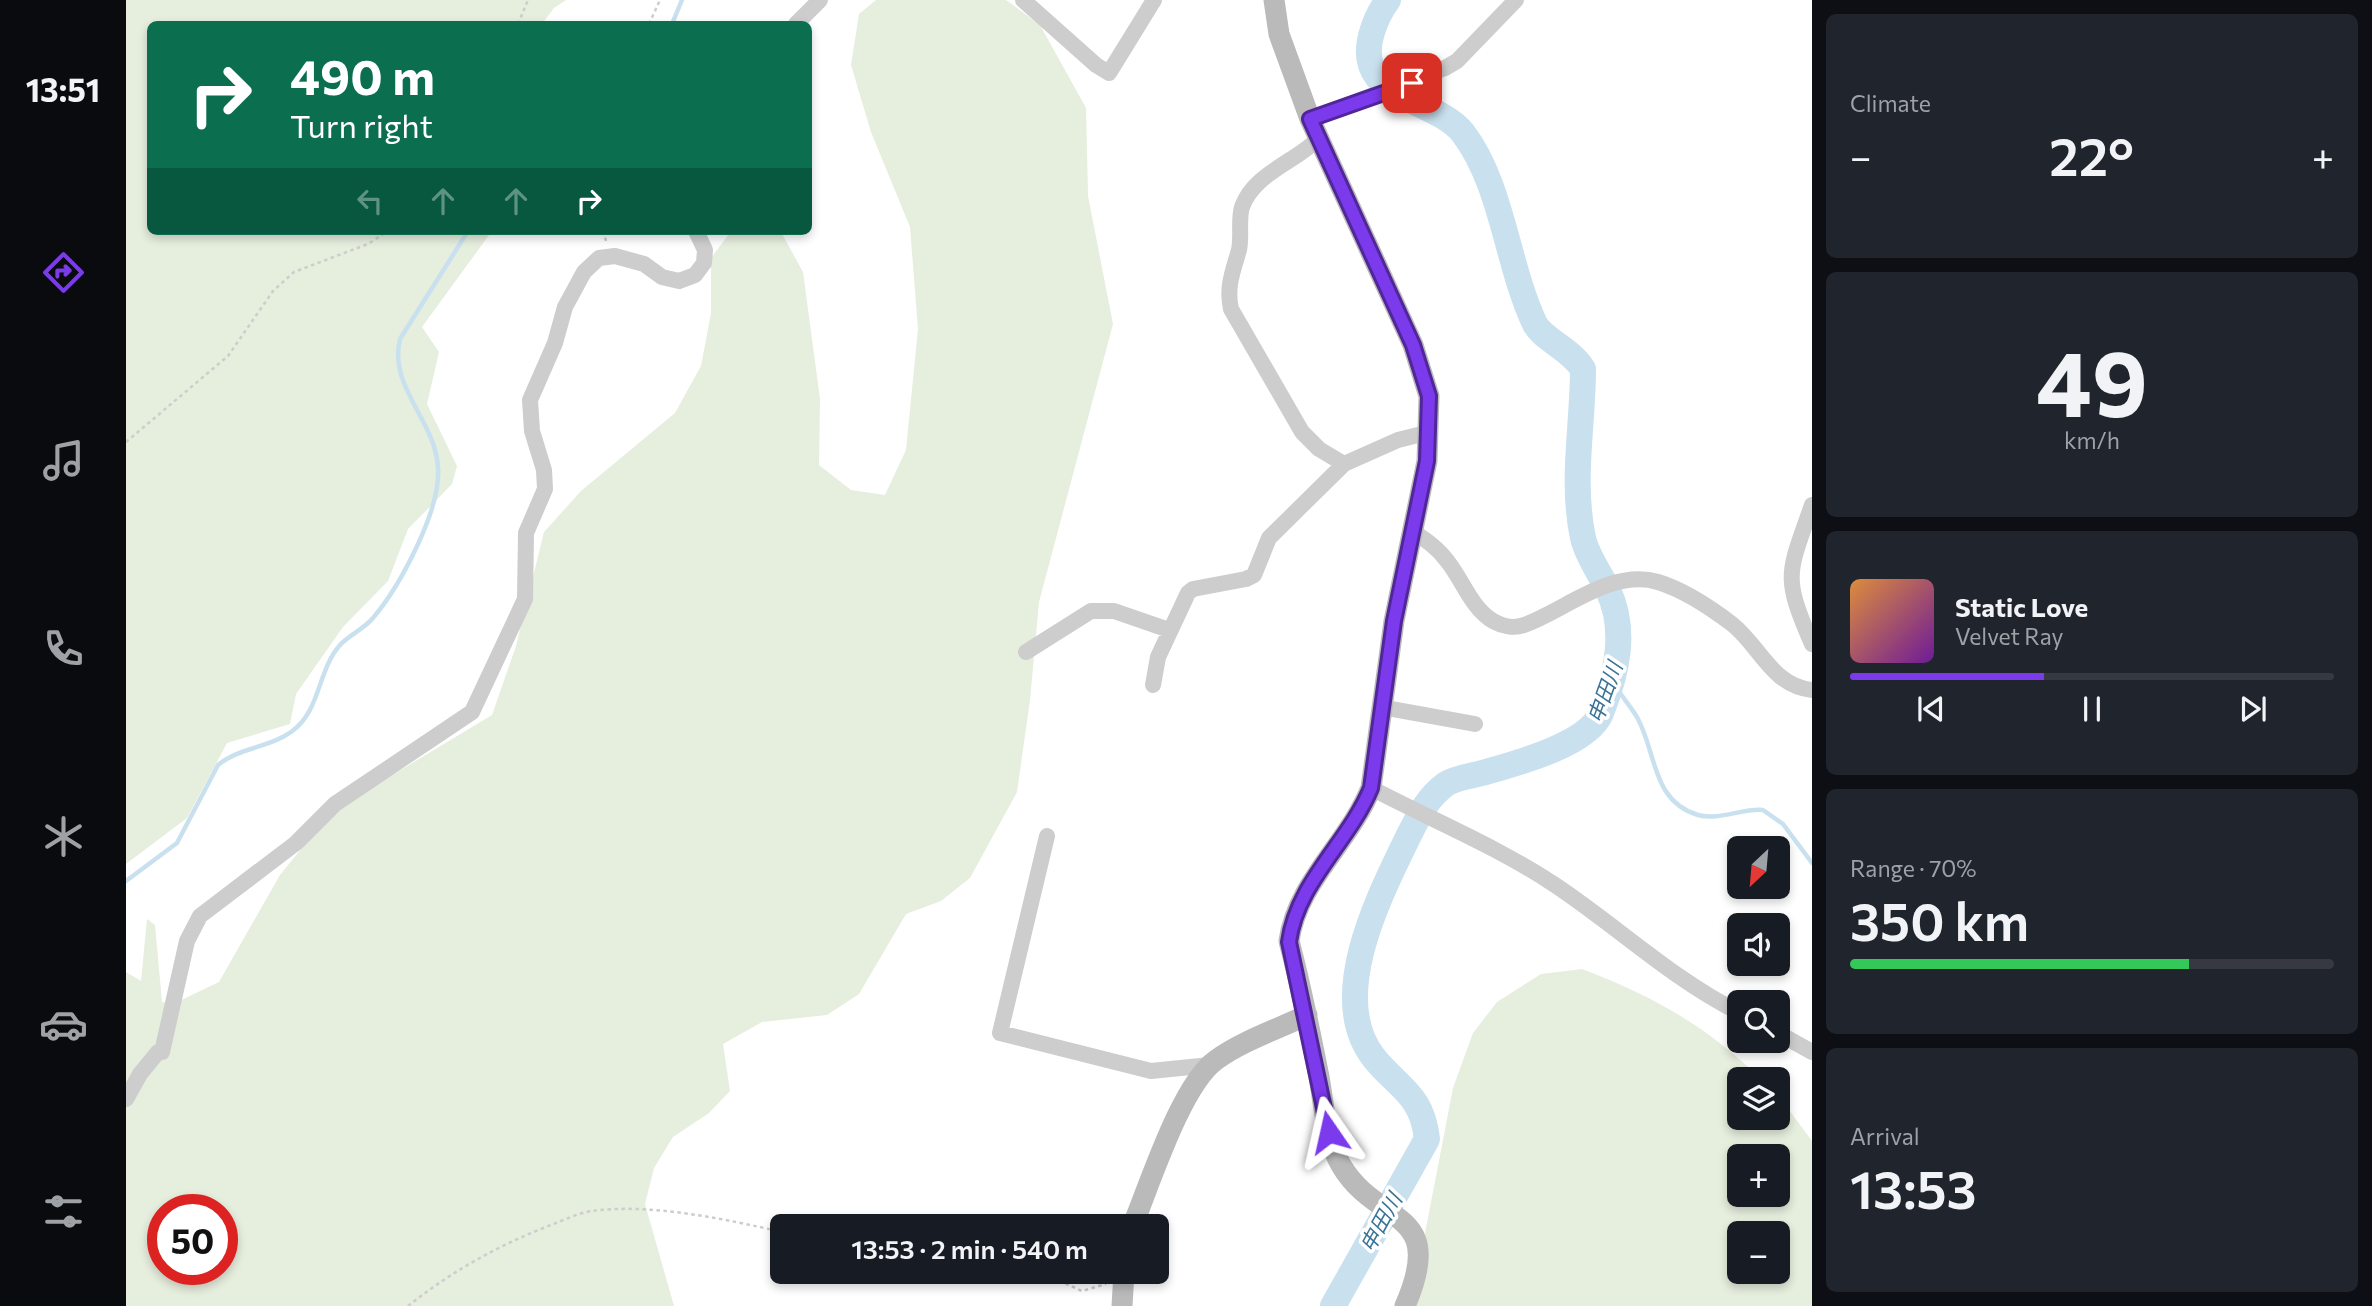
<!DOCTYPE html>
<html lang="en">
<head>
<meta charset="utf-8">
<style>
  body { margin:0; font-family:Commissioner,"Noto Sans JP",sans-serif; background:#20242c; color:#f1f3f6; height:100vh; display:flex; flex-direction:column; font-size:26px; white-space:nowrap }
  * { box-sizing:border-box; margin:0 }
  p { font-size:23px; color:#9ea1a6 }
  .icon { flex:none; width:38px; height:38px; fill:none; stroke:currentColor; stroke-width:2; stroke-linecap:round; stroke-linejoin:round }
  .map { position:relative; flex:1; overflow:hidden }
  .panel { display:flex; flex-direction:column; gap:14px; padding:14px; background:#0d0f14; width:560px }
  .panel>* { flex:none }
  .hud { position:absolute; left:21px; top:21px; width:665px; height:214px; border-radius:10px; box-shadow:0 4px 10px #0003; background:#0b6e4f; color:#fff; overflow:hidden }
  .needle { width:46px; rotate:206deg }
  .tools { position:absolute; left:1601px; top:836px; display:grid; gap:14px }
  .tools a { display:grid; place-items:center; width:63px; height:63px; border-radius:10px; background:#171b24; box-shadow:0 4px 10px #0003; font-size:35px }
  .speed { position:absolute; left:21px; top:1194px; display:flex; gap:14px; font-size:35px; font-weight:700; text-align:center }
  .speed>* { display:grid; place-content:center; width:91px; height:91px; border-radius:50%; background:#171b24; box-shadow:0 4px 10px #0003; line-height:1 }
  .speed .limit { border:10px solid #d22; background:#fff; color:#111 }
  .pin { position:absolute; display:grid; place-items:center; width:60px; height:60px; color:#fff; margin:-30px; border-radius:14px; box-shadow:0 4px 10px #0006 }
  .me { position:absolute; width:77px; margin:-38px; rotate:349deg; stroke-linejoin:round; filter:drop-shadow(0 0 5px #0008) }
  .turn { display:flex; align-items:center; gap:24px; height:147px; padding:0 28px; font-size:32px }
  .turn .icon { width:91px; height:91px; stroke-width:2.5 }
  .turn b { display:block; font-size:49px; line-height:60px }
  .lanes { display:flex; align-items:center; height:66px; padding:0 28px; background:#0003; justify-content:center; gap:35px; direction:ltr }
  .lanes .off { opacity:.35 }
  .big { font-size:52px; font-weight:600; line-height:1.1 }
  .panel .widget { flex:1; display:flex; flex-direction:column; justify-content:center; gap:10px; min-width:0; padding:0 24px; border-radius:10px; background:#20242c }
  .panel .dial { align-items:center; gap:0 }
  .dial b { font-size:91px; line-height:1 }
  .song { display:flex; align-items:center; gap:21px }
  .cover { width:84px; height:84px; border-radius:10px; background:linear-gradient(135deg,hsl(30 70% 55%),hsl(280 70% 35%)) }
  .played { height:7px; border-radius:4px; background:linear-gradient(90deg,#7c3aed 40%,#363941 40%) }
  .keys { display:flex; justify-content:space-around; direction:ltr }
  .heat { display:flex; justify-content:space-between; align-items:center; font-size:38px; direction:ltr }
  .charge { height:10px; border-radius:5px; background:linear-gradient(90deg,#34c759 70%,#363941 0) }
  .trip { position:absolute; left:644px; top:1214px; width:399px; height:70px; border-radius:10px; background:#171b24; box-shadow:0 4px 10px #0003; font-weight:600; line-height:70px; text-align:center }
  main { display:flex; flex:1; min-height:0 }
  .dock { display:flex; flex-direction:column; width:126px; justify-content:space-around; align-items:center; background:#090b0e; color:#9ea1a6 }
  .dock .icon { width:49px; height:49px }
  .dock .on { color:#7c3aed }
  .dock b { font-size:32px; color:#f1f3f6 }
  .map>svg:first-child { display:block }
  .green { fill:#e6eede; fill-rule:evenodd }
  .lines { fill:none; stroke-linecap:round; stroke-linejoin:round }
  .stream { stroke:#c9e0ee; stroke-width:4.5 }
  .river { stroke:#c9e0ee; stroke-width:26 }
  .path { stroke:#cdcdcd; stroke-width:2.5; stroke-dasharray:3.5 3.5; stroke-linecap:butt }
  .street { stroke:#cdcdcd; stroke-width:16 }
  .secondary { stroke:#bababa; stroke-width:21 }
  .route-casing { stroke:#51269a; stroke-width:18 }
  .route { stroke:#7c3aed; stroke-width:12 }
  .labels { text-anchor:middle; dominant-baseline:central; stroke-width:7; stroke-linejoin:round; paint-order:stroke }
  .water-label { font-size:21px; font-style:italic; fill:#397398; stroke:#fff }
</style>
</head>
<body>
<main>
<nav class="dock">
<b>13:51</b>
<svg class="icon on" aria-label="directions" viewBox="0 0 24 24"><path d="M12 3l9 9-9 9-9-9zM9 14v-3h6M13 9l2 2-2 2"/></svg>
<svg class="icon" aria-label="music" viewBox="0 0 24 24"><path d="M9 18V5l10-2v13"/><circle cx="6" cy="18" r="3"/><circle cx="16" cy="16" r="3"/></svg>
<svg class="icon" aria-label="phone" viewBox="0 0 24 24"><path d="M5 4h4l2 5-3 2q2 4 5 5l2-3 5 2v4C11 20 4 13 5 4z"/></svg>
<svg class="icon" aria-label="climate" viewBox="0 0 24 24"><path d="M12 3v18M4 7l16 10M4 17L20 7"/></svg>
<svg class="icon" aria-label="car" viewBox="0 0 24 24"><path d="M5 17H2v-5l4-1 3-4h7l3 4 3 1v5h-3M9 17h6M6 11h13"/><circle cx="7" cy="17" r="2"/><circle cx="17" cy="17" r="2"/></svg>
<svg class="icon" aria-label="filters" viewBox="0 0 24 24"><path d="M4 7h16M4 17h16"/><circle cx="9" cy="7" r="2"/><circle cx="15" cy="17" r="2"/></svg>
</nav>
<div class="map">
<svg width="1686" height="1306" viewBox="0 0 1686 1306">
  <rect width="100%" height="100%" fill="#fff"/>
  <path class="green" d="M0,0H440L428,8L416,24H24V231H366L296,327L313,352L301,404L331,466L326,484L282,529L262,581L217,627L170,694L164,724L101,743L61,818L0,864Z
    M750,0H880L914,25L960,108L962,196L987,324L913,602L904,700L891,792L844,878L815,901L780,914L733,994L701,1015L636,1022L597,1044L604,1091L583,1113L547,1137L528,1168L519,1204L548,1306H0V972L15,981L21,919L29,925L36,1002L47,1004L93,982L154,875L205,812L366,715L390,646L418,532L455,491L549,413L575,366L585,313V258L603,234L617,231L655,232L677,272L694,399L693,465L725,490L759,495L780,450L792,329L784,227L745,132L725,65L733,14ZM37,1209H96V1269H37Z
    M1456,969C1527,996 1581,1026 1636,1080H1614V1118H1652V1095L1686,1141V1306H1285L1327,1088L1347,1033L1371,1002L1415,974ZM1614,1157H1652V1195H1614ZM1614,1234H1652V1272H1614Z"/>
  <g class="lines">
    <path class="stream" d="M546,24L556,0
      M1486,678C1494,697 1504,704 1512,719C1531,755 1526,801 1572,815C1592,821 1617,808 1637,810L1657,824L1686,863
      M0,881L51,843L92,765C114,747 143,748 165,732C195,711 191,671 214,645C223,635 238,629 247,618C274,586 315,510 312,468C310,421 262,387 274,339L342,231"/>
    <path class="river" d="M1207,1306L1301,1139C1296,1094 1273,1089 1248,1058C1200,997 1254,895 1283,835C1293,815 1302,797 1320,784C1329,778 1345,776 1356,773C1388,764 1462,745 1475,713C1491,673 1501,630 1482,590C1474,573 1461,556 1457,538C1445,481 1457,425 1457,369C1444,348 1415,339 1408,322C1381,264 1376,184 1337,133C1314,104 1256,100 1245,65C1238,45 1250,16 1262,0"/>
    <path class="path" d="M392,24L402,0
      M523,24L534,0
      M477,231L480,241
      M0,442L102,356L147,291L168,272L242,244L262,231
      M914,1272L956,1291L980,1284
      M282,1306C326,1271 373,1245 425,1225C438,1220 452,1213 466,1211C524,1203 599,1219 656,1232"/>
    <path class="street" d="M897,0L970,65L983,73L1028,0
      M670,24L694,0
      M1184,119L1319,68L1331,61L1390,0
      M1193,138C1170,162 1128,173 1116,207C1112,220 1116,236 1113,250C1107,271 1100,287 1105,309L1176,432L1193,449L1218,464
      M1686,505C1662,574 1656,575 1686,644
      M1286,531C1300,540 1312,548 1322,562C1337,581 1346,609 1367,621C1376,626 1388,629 1398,625C1438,611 1485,568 1532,582C1558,590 1585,608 1606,624C1634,646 1646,686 1686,690
      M900,652L965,611H988L1043,630
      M1027,685L1032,657L1062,593L1067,589L1120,579L1128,575L1143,538L1218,464L1272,440L1304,432
      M1255,707L1349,724
      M1245,788C1306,820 1372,847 1429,885C1492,927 1546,979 1614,1013
      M921,836L874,1033L1025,1071L1084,1065
      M1652,1033L1686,1052
      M0,1099L14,1074L32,1052H36L61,941L74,916L170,843L209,804L346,712L399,599L400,533L419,489L418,470L406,431L404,400L429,343L439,307L458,272L473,258L489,256L518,264L536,277L553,281L569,275L578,263L579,250L570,231"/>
    <path class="secondary" d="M1148,0L1153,34L1184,119L1287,345L1303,396L1301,461L1268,621L1245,788C1223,843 1171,882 1163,941C1175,987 1184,1031 1193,1077C1198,1105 1200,1140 1215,1165C1251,1227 1322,1207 1279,1306
      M1006,1227C1024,1184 1055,1085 1090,1060C1116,1041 1152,1029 1181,1015
      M996,1306L998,1272"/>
  </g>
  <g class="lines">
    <defs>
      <path id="route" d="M1203,1132L1163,942C1171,882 1223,842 1245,788L1268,621L1301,461L1303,396L1287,345L1184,119L1286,83"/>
    </defs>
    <use href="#route" class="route-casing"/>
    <use href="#route" class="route"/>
  </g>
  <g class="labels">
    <g class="water-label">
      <text transform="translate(1478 692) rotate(-70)">申田川</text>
      <text transform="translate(1254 1222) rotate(-61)">申田川</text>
    </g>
  </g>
</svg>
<div class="tools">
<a><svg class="needle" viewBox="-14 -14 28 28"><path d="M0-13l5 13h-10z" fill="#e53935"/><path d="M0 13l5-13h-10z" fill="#9ea1a6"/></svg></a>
<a><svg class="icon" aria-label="sound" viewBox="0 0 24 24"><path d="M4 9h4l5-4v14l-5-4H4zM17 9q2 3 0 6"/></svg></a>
<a><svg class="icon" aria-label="search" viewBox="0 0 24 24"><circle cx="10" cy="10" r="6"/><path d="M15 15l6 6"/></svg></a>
<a><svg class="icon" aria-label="layers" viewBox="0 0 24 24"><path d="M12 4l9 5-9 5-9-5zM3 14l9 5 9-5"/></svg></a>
<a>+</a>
<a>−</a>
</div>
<div class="speed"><div class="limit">50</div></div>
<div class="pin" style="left:1286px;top:83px;background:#d93025"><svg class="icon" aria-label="arrive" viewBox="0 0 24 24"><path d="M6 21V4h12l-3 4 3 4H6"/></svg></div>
<svg class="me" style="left:1203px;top:1132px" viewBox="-20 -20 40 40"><path d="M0-17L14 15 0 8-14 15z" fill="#7c3aed" stroke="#fff" stroke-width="4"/></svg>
<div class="trip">13:53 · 2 min · 540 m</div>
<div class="hud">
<div class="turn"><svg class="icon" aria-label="right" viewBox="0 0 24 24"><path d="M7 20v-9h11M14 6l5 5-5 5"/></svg><div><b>490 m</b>Turn right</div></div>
<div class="lanes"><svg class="icon off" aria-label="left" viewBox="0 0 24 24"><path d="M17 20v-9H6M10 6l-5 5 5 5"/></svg><svg class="icon off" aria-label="ahead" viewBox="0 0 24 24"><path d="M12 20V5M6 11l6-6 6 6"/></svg><svg class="icon off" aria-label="ahead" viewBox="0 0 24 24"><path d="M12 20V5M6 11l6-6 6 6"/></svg><svg class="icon" aria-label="right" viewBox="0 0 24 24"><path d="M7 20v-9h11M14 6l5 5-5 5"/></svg></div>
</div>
</div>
<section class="panel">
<div class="widget"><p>Climate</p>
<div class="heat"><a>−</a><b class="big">22°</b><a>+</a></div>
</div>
<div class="widget dial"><b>49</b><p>km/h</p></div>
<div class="widget">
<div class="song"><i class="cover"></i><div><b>Static Love</b><p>Velvet Ray</p></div></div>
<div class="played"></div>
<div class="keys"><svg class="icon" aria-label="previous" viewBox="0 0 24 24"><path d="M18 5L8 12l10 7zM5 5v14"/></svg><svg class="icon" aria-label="pause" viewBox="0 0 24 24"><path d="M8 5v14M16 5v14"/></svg><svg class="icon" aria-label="next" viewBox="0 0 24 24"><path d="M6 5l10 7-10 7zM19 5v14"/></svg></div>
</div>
<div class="widget"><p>Range · 70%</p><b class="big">350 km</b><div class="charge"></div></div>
<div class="widget"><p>Arrival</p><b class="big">13:53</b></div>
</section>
</main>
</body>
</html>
